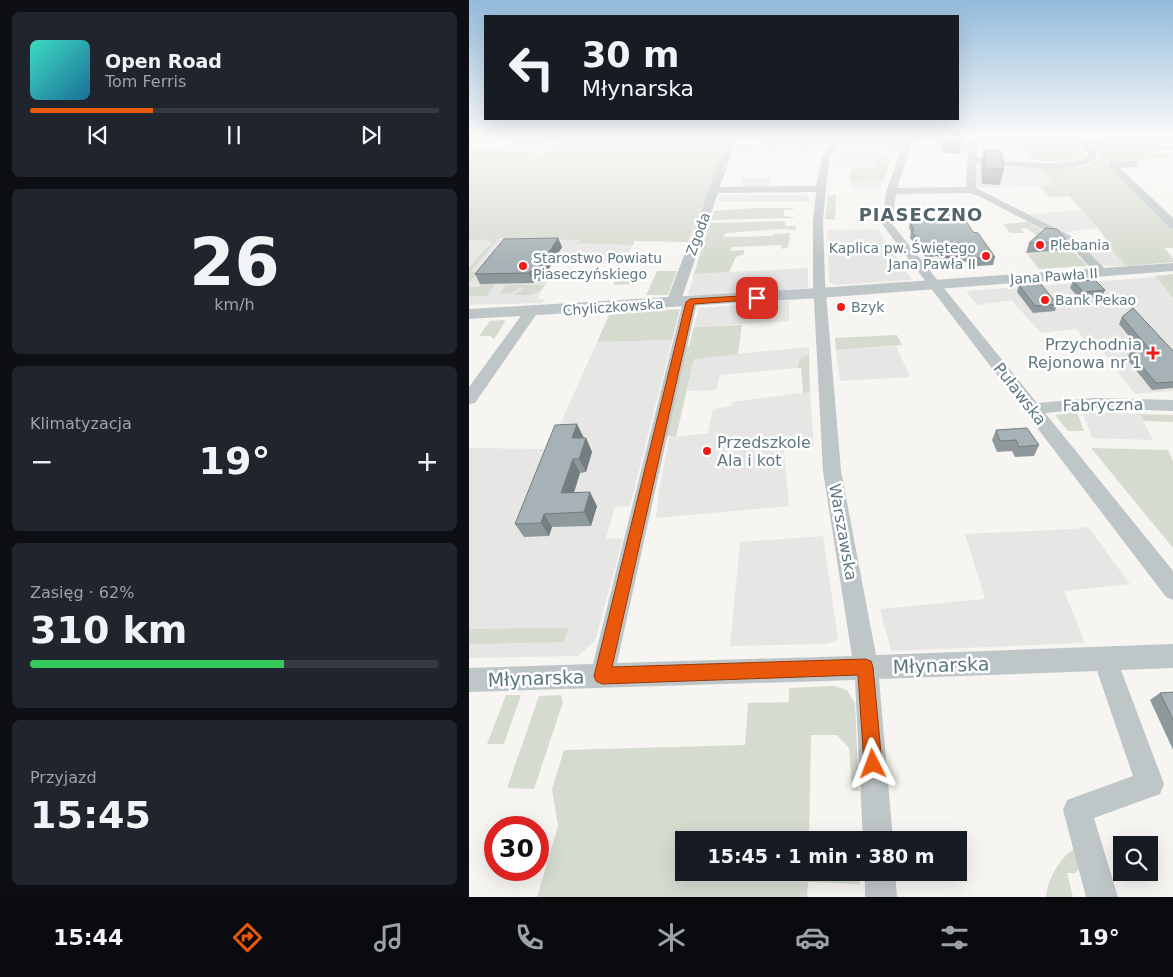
<!DOCTYPE html>
<html lang="pl">
<head>
<meta charset="utf-8">
<style>
  body { margin:0; font-family:"DejaVu Sans",sans-serif; background:#20242c; color:#f1f3f6; height:100vh; display:flex; flex-direction:column; font-size:19px; white-space:nowrap }
  * { box-sizing:border-box; margin:0 }
  p { font-size:16px; color:#9ea1a6 }
  .icon { flex:none; width:28px; height:28px; fill:none; stroke:currentColor; stroke-width:2; stroke-linecap:round; stroke-linejoin:round }
  .map { position:relative; flex:1; overflow:hidden }
  .details { display:flex; flex-direction:column; gap:12px; padding:12px; background:#0d0f14; width:469px }
  .details>* { flex:none }
  .banner { position:absolute; left:15px; top:15px; width:475px; height:105px; border-radius:0px; box-shadow:0 5px 20px #0002; background:#171b24; color:#f1f3f6; overflow:hidden }
  .controls { position:absolute; left:644px; top:836px; display:grid; gap:10px }
  .controls a { display:grid; place-items:center; width:45px; height:45px; border-radius:0px; background:#171b24; box-shadow:0 5px 20px #0002; font-size:25px }
  .speed { position:absolute; left:15px; top:816px; display:flex; gap:10px; font-size:25px; font-weight:700; text-align:center }
  .speed>* { display:grid; place-content:center; width:65px; height:65px; border-radius:50%; background:#171b24; box-shadow:0 5px 20px #0002; line-height:1 }
  .speed .limit { border:8px solid #d22; background:#fff; color:#111 }
  .pin { position:absolute; display:grid; place-items:center; width:42px; height:42px; color:#fff; margin:-21px; border-radius:10px; box-shadow:0 2px 8px #0006 }
  .me { position:absolute; width:55px; margin:-28px; rotate:357deg; stroke-linejoin:round; filter:drop-shadow(0 0 4px #0008) }
  .turn { display:flex; align-items:center; gap:18px; height:105px; padding:0 15px; font-size:22px }
  .turn .icon { width:65px; height:65px; stroke-width:2.5 }
  .turn b { display:block; font-size:35px; line-height:42px }
  .big { font-size:38px; font-weight:700; line-height:1.1 }
  .details .tile { flex:1; display:flex; flex-direction:column; justify-content:center; gap:8px; min-width:0; padding:0 18px; border-radius:8px; background:#20242c }
  .details .dial { align-items:center; gap:0 }
  .dial b { font-size:65px; line-height:1 }
  .song { display:flex; align-items:center; gap:15px }
  .cover { width:60px; height:60px; border-radius:8px; background:linear-gradient(135deg,hsl(170 70% 55%),hsl(200 70% 35%)) }
  .played { height:5px; border-radius:2px; background:linear-gradient(90deg,#ea580c 30%,#363941 30%) }
  .keys { display:flex; justify-content:space-around; direction:ltr }
  .heat { display:flex; justify-content:space-between; align-items:center; font-size:28px; direction:ltr }
  .charge { height:8px; border-radius:4px; background:linear-gradient(90deg,#34c759 62%,#363941 0) }
  .trip { position:absolute; left:206px; top:831px; width:292px; height:50px; border-radius:0px; background:#171b24; box-shadow:0 5px 20px #0002; font-weight:700; line-height:50px; text-align:center }
  .dock { display:flex; height:80px; justify-content:space-around; align-items:center; background:#090b0e; color:#9ea1a6 }
  .dock .icon { width:35px; height:35px }
  .dock .selected { color:#ea580c }
  .dock b { font-size:22px; color:#f1f3f6 }
  main { display:flex; flex:1; min-height:0 }
  .map>svg:first-child { display:block }
  .built { fill:#e6e6e5 }
  .green { fill:#d6dbd0 }
  .lines { fill:none; stroke-linecap:round; stroke-linejoin:round }
  .stream { stroke:#b3c6c7; stroke-width:2.5 }
  .minor { fill:#bfc6c8; fill-rule:evenodd }
  .tertiary { fill:#bfc6c8; fill-rule:evenodd }
  .wall { fill:#8f999c }
  .shaded-wall { fill:#747d7f }
  .building { fill:#a6b2b5; stroke:#747d7f }
  .route { fill:#ea580c; stroke:#983908 }
  .poi-dot { fill:#ef1b18; stroke:#fff; stroke-width:2 }
  .labels { text-anchor:middle; dominant-baseline:central; stroke-width:5; stroke-linejoin:round; paint-order:stroke }
  .far-street-label { font-size:14px; fill:#5e787f; stroke:#fff }
  .far-poi-label { font-size:14px; fill:#5e787f; stroke:#fff; text-anchor:start }
  .poi-label { font-size:16px; fill:#5e787f; stroke:#fff; text-anchor:end }
  .street-label { font-size:16px; fill:#5e787f; stroke:#fff }
  .far-district-label { font-size:18px; font-weight:bold; letter-spacing:1px; fill:#516469; stroke:#fff }
  .near-street-label { font-size:19px; fill:#5e787f; stroke:#fff }
</style>
</head>
<body>
<main>
<section class="details">
<div class="tile">
<div class="song"><i class="cover"></i><div><b>Open Road</b><p>Tom Ferris</p></div></div>
<div class="played"></div>
<div class="keys"><svg class="icon" aria-label="previous" viewBox="0 0 24 24"><path d="M18 5L8 12l10 7zM5 5v14"/></svg><svg class="icon" aria-label="pause" viewBox="0 0 24 24"><path d="M8 5v14M16 5v14"/></svg><svg class="icon" aria-label="next" viewBox="0 0 24 24"><path d="M6 5l10 7-10 7zM19 5v14"/></svg></div>
</div>
<div class="tile dial"><b>26</b><p>km/h</p></div>
<div class="tile"><p>Klimatyzacja</p>
<div class="heat"><a>−</a><b class="big">19°</b><a>+</a></div>
</div>
<div class="tile"><p>Zasięg · 62%</p><b class="big">310 km</b><div class="charge"></div></div>
<div class="tile"><p>Przyjazd</p><b class="big">15:45</b></div>
</section>
<div class="map">
<svg width="705" height="897" viewBox="0 0 705 897">
  <rect width="100%" height="100%" fill="#f6f5f1"/>
  <path class="built" d="M467,137H502L500,155L468,153L469,138Z
    M376,151L419,154L423,157L421,163L407,162L409,163L407,168L362,166L368,152Z
    M516,164L570,167L588,185L507,188V168Z
    M274,178H302L300,187L272,188Z
    M414,180L411,188H381V181Z
    M252,195H339L341,201H250Z
    M613,210L629,228L595,233L559,214Z
    M409,229L443,280L365,285L360,282L358,230Z
    M1,237L164,241L165,242L155,262L85,260L77,283L68,299H76L73,303L0,305Z
    M639,242L645,252L658,266H633L610,243Z
    M339,268V288L239,296L219,295L225,274Z
    M687,277L704,298V391L666,394L625,340H616L607,329L572,333L542,300L508,305L497,291Z
    M320,301V321L225,327L230,308Z
    M203,340L161,506L146,507L137,538L154,539L126,641L109,656L0,658V448L80,449L128,342Z
    M427,346L441,377L371,381L367,350Z
    M340,347V354L335,355L329,364V368L251,375L247,390L218,391L225,358Z
    M341,392L345,447L315,451L320,506L187,518L190,490L200,438L239,433L244,409L263,406L264,402L278,400Z
    M618,412L671,414L684,440L623,438L614,414Z
    M619,527L661,584L595,591L616,643L422,651L411,609L516,599L496,534L604,529Z
    M354,536L369,639L359,644L261,646L271,542Z"/>
  <path class="green" d="M47,137H261L219,242L165,241L164,245L111,243L107,245L110,240L30,238L1,272H10L0,283V268L23,242L12,239L0,241V148L74,153L96,140L75,139L68,144H46L50,140Z
    M277,137H361L354,146H341L338,151L310,150L309,152H294L297,148H336L280,147L279,149H290L289,152L266,151L264,148L267,144H292L297,140Z
    M380,137H437L433,150L430,151L369,147L370,143L375,145Z
    M541,137H599L613,150H610L616,153V157L598,162L564,160L550,140Z
    M621,138L637,139L646,143L704,147V149L688,148L703,159L683,158L668,162L637,163L704,229V248H696L704,259V262L658,266L648,256L629,228L600,196L581,197L570,186L587,185L570,168C588,167 618,172 631,157L621,146L625,147V144L617,142H623Z
    M407,162L421,163L414,180L381,181V171L386,167L407,168L408,164Z
    M359,195H367L366,220L356,219Z
    M285,208H324V210H315V216L325,217V218L242,220L245,211Z
    M313,221H316V226H327L326,230L311,229L257,233L254,237L304,236L305,234L321,233L319,247L313,249L312,245L262,247L261,251L275,250V254L267,257L260,272L225,274L241,223Z
    M559,222L584,236L570,237L557,228L552,229L555,233H541L535,224Z
    M601,248L618,265L617,266L570,269L558,254Z
    M152,270H171L163,284L144,285Z
    M188,271H208L199,295H177Z
    M704,274H705L704,298L686,276Z
    M11,284H26L18,296H0V287H10Z
    M37,285H76C67,297 57,295 43,295L55,289L52,287L40,294H30Z
    M211,309L203,340L128,342L141,313Z
    M35,320L36,322L25,339L21,336H10L21,321Z
    M273,325L269,354L225,359L207,437L196,436L216,348L220,346L225,327Z
    M428,335L433,345L367,350L366,338Z
    M340,354L341,392L334,393L332,368H329C329,360 333,356 340,354Z
    M608,412L615,431H599L586,415Z
    M671,414L704,415V422L675,421Z
    M622,448L699,450L704,461V548Z
    M99,628L95,642L0,644V629Z
    M365,686L378,690L386,704L390,791H383L380,748L368,735H342L340,840H215V872L390,873L391,884L339,882L338,897H68L89,826L83,789L95,750L276,745L279,703L320,702V688Z
    M37,695H52L35,744H18Z
    M92,695L94,702L65,789L38,788L70,696Z
    M611,845L612,867L606,873H598L604,897H577C579,877 593,854 611,845Z"/>
  <g class="lines">
    <path class="stream" d="M546,138L705,148"/>
    <path class="minor" d="M260,137H268L251,187L347,186L353,157L366,137H374L361,157L358,178L354,220L356,282L372,471L407,655L705,644V668L652,670L695,784L691,794L625,818L649,897H617L594,810L598,800L664,776L628,671L410,679L424,840H394L386,680L0,692V668L124,664L214,302L221,298L228,302L148,663L383,656L354,471L344,282V220L347,192L249,193L211,303L204,307L197,303Z
      M437,137H445L428,188L497,187L500,137H508V158C536,160 594,169 619,157V153L604,137H613L627,153L626,160C595,176 542,165 507,163V188L606,238L636,269L638,272L636,275H628L598,242L510,196L501,193L427,194L423,224L568,403L625,398L705,400V411L625,408L576,413L705,572V600L697,597L413,224L417,192Z
      M664,161L669,163V167L651,168L705,219V229L701,228L639,165L643,162Z
      M62,308L69,312L6,403L0,404V387L57,309Z
      M396,872H426L428,897H396Z"/>
    <path class="tertiary" d="M705,263V271L350,298L0,319V309L350,288Z"/>
  </g>
  <path class="wall" d="M471,137H493L491,154L473,152L474,138Z
    M515,150L535,169L531,185L513,184L512,165Z
    M473,211L504,232L526,257L524,265L508,266L492,260L490,257L471,259L468,256L456,257L441,238L442,231L440,228L441,220L473,219L472,218Z
    M89,238L93,247L72,281H65L64,283L11,284L6,274Z
    M598,241L595,250L557,253L560,243Z
    M604,281L636,290L633,297L611,299L601,288Z
    M550,285L588,304L586,311L564,313L548,292Z
    M653,317L705,352V388L683,390L658,359L661,352L672,351L650,324Z
    M527,430L570,445L565,456L546,457L543,451L528,452L523,440Z
    M115,438H117L123,452L117,472L111,473L105,493L128,506L122,526L83,527L80,536L55,537L46,524Z
    M705,692V752L681,700L691,693Z"/>
  <path class="shaded-wall" d="M89,238L93,247L72,281L68,271Z
    M470,248L468,256L456,257L457,250Z
    M492,249L490,257L471,259L473,252Z
    M61,271L65,281L64,283L60,273Z
    M108,424L115,438H103Z
    M117,438L123,452L117,472L110,459Z
    M104,459L111,473L100,507L92,493Z
    M121,492L128,506L122,526L115,512Z
    M75,514L83,527L80,536L72,523Z"/>
  <path class="building" d="M475,137H493V143L475,142Z
    M515,150L532,151L535,169L517,168Z
    M490,210L504,232L509,233L526,257L510,258L494,253L492,249L473,252L470,248L457,250L442,231H445L441,220L478,219L473,211Z
    M577,228L588,229L598,241L560,243Z
    M89,238L68,271H61L60,273L6,274L35,239Z
    M626,280L636,290L614,292L604,281Z
    M572,284L588,304L566,306L550,285Z
    M664,308L705,352V382L687,383L661,352L681,350L653,317Z
    M108,424L103,438H117L110,459H104L92,493L121,492L115,512L75,514L72,523L46,524L86,425Z
    M558,428L570,445L550,447L547,440L531,441L527,430Z
    M705,692V722L691,693Z"/>
  <linearGradient id="sky" x2="0" y2="1"><stop stop-color="#93bbdb"/><stop offset="0.52" stop-color="#fbfaf9"/><stop offset="1" stop-color="#fbfaf9" stop-opacity="0"/></linearGradient>
  <rect width="705" height="263" fill="url(#sky)"/>
  <path class="route" d="M288,295L292,298L291,299L225,304L143,667L396,659L402,661L404,667L413,764L410,770L404,773L398,770L395,764L389,675L133,684L127,681L125,676L217,302L221,299Z"/>
  <g class="poi-dot">
    <circle cx="571" cy="245" r="5"/>
    <circle cx="517" cy="256" r="5"/>
    <circle cx="54" cy="266" r="5"/>
    <circle cx="576" cy="300" r="5"/>
    <circle cx="372" cy="307" r="5"/>
    <path d="M681.5 345.5h5v5h5v5h-5v5h-5v-5h-5v-5h5z"/>
    <circle cx="238" cy="451" r="5"/>
  </g>
  <g class="labels">
    <g class="far-street-label">
      <text transform="translate(229 234) rotate(-70)">Zgoda</text>
      <text transform="translate(585 276) rotate(-4)">Jana Pawła II</text>
      <text transform="translate(144 307) rotate(-4)">Chyliczkowska</text>
    </g>
    <g class="far-poi-label">
      <text x="581" y="245">Plebania</text>
      <text x="507" y="248" text-anchor="end">Kaplica pw. Świętego<tspan x="507" dy="16">Jana Pawła II</tspan></text>
      <text x="64" y="258">Starostwo Powiatu<tspan x="64" dy="16">Piaseczyńskiego</tspan></text>
      <text x="586" y="300">Bank Pekao</text>
      <text x="382" y="307">Bzyk</text>
    </g>
    <g class="poi-label">
      <text x="673" y="344">Przychodnia<tspan x="673" dy="18">Rejonowa nr 1</tspan></text>
      <text x="248" y="442" text-anchor="start">Przedszkole<tspan x="248" dy="18">Ala i kot</tspan></text>
    </g>
    <g class="street-label">
      <text transform="translate(551 394) rotate(52)">Puławska</text>
      <text transform="translate(634 405) rotate(-1)">Fabryczna</text>
      <text transform="translate(374 532) rotate(80)">Warszawska</text>
    </g>
    <g class="far-district-label">
      <text x="452" y="214">PIASECZNO</text>
    </g>
    <g class="near-street-label">
      <text transform="translate(472 665) rotate(-2)">Młynarska</text>
      <text transform="translate(67 678) rotate(-2)">Młynarska</text>
    </g>
  </g>
</svg>
<div class="controls">
<a><svg class="icon" aria-label="search" viewBox="0 0 24 24"><circle cx="10" cy="10" r="6"/><path d="M15 15l6 6"/></svg></a>
</div>
<div class="speed"><div class="limit">30</div></div>
<div class="pin" style="left:288px;top:298px;background:#d93025"><svg class="icon" aria-label="arrive" viewBox="0 0 24 24"><path d="M6 21V4h12l-3 4 3 4H6"/></svg></div>
<svg class="me" style="left:404px;top:764px" viewBox="-20 -20 40 40"><path d="M0-17L14 15 0 8-14 15z" fill="#ea580c" stroke="#fff" stroke-width="4"/></svg>
<div class="trip">15:45 · 1 min · 380 m</div>
<div class="banner">
<div class="turn"><svg class="icon" aria-label="left" viewBox="0 0 24 24"><path d="M17 20v-9H6M10 6l-5 5 5 5"/></svg><div><b>30 m</b>Młynarska</div></div>
</div>
</div>
</main>
<nav class="dock">
<b>15:44</b>
<svg class="icon selected" aria-label="directions" viewBox="0 0 24 24"><path d="M12 3l9 9-9 9-9-9zM9 14v-3h6M13 9l2 2-2 2"/></svg>
<svg class="icon" aria-label="music" viewBox="0 0 24 24"><path d="M9 18V5l10-2v13"/><circle cx="6" cy="18" r="3"/><circle cx="16" cy="16" r="3"/></svg>
<svg class="icon" aria-label="phone" viewBox="0 0 24 24"><path d="M5 4h4l2 5-3 2q2 4 5 5l2-3 5 2v4C11 20 4 13 5 4z"/></svg>
<svg class="icon" aria-label="climate" viewBox="0 0 24 24"><path d="M12 3v18M4 7l16 10M4 17L20 7"/></svg>
<svg class="icon" aria-label="car" viewBox="0 0 24 24"><path d="M5 17H2v-5l4-1 3-4h7l3 4 3 1v5h-3M9 17h6M6 11h13"/><circle cx="7" cy="17" r="2"/><circle cx="17" cy="17" r="2"/></svg>
<svg class="icon" aria-label="filters" viewBox="0 0 24 24"><path d="M4 7h16M4 17h16"/><circle cx="9" cy="7" r="2"/><circle cx="15" cy="17" r="2"/></svg>
<b>19°</b>
</nav>
</body>
</html>
